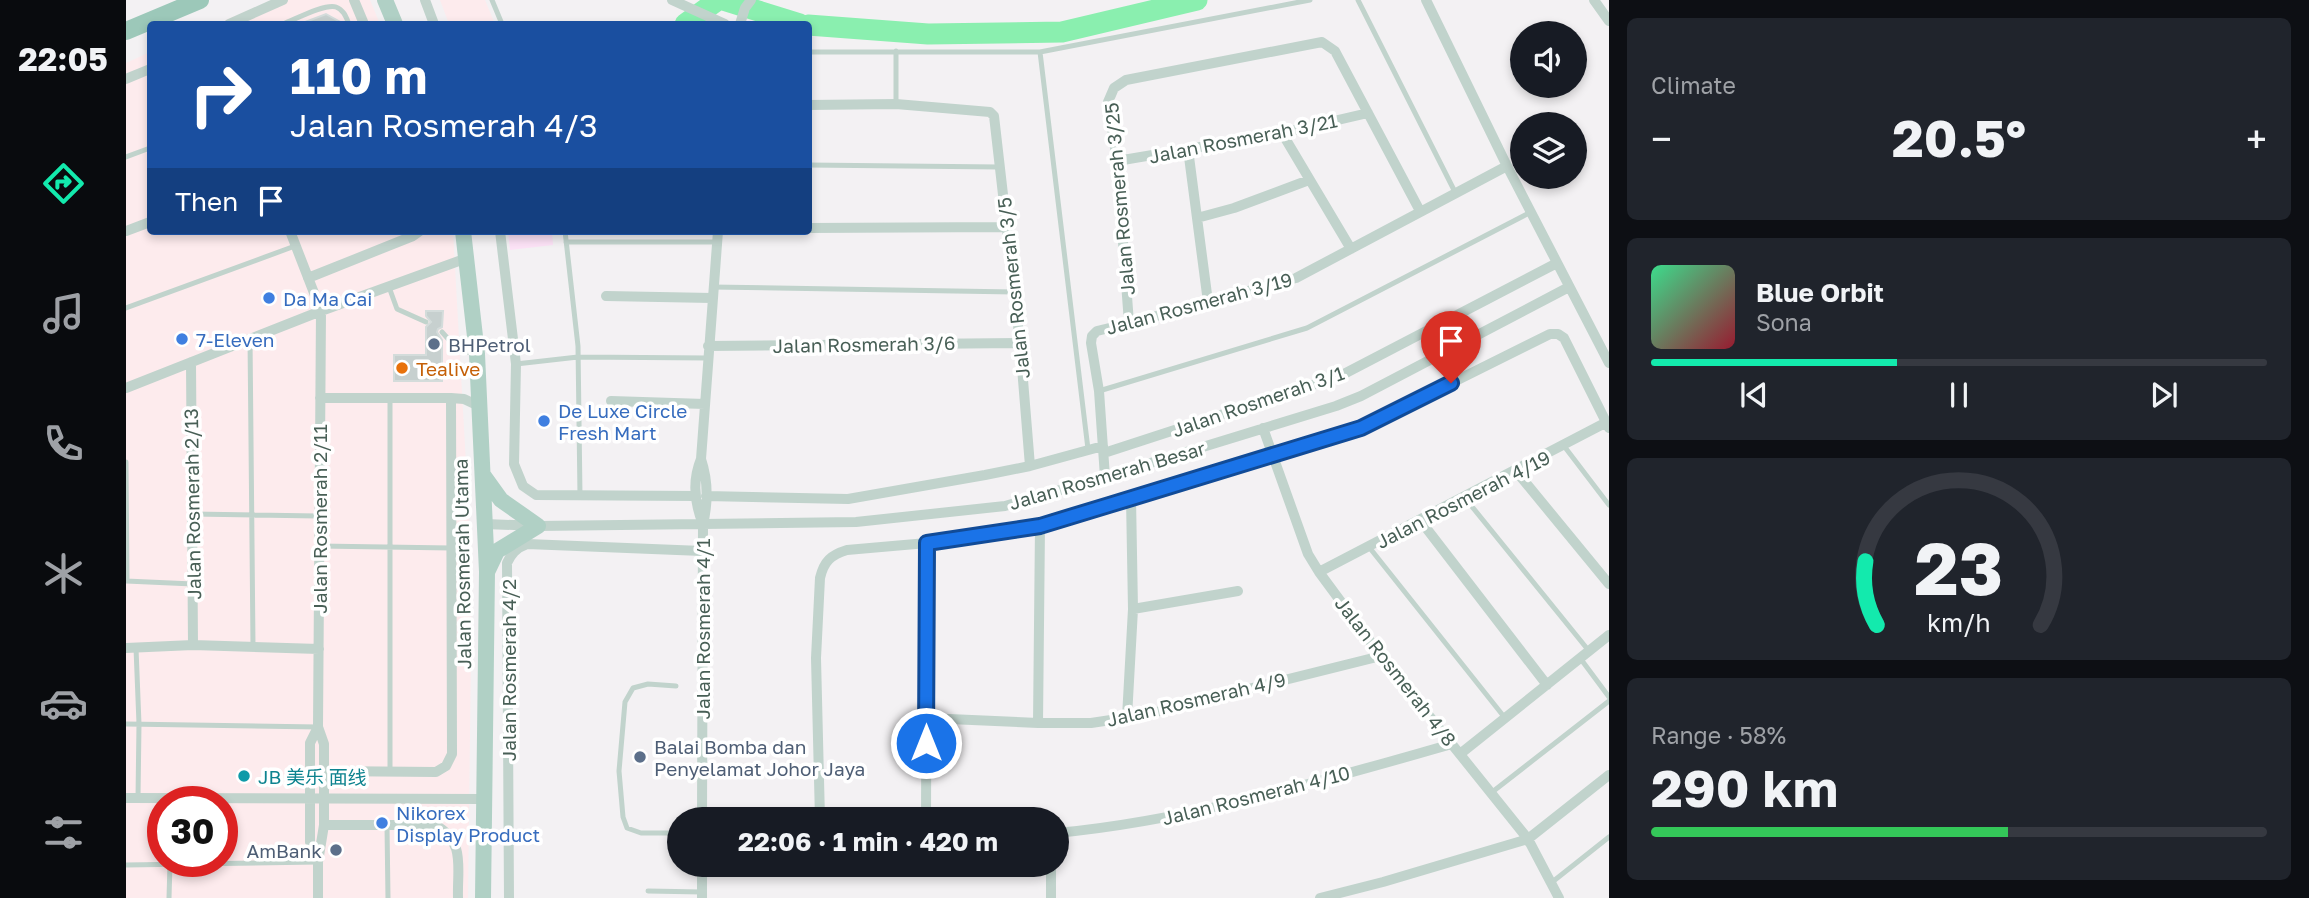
<!DOCTYPE html>
<html lang="en">
<head>
<meta charset="utf-8">
<style>
  body { margin:0; font-family:"Golos Text","Noto Sans SC",sans-serif; background:#20242c; color:#f1f3f6; height:100vh; display:flex; flex-direction:column; font-size:26px; white-space:nowrap }
  * { box-sizing:border-box; margin:0 }
  p { font-size:23px; color:#9ea1a6 }
  .icon { flex:none; width:38px; height:38px; fill:none; stroke:currentColor; stroke-width:2; stroke-linecap:round; stroke-linejoin:round }
  .map { position:relative; flex:1; overflow:hidden }
  .panel { display:flex; flex-direction:column; gap:18px; padding:18px; background:#0d0f14; width:700px }
  .panel>* { flex:none }
  .top-card { position:absolute; left:21px; top:21px; width:665px; height:214px; border-radius:7px; box-shadow:0 4px 10px #0003; background:#1a4fa0; color:#fff; overflow:hidden }
  .fabs { position:absolute; left:1384px; top:21px; display:grid; gap:14px }
  .fabs a { display:grid; place-items:center; width:77px; height:77px; border-radius:50%; background:#171b24; box-shadow:0 4px 10px #0003; font-size:35px }
  .speed { position:absolute; left:21px; top:786px; display:flex; gap:14px; font-size:35px; font-weight:700; text-align:center }
  .speed>* { display:grid; place-content:center; width:91px; height:91px; border-radius:50%; background:#171b24; box-shadow:0 4px 10px #0003; line-height:1 }
  .speed .limit { border:10px solid #d22; background:#fff; color:#111 }
  .pin { position:absolute; display:grid; place-items:center; width:60px; height:60px; color:#fff; margin:-72px -30px; border-radius:50% 50% 50% 0; rotate:-45deg; box-shadow:0 0 7px #0007 }
  .pin .icon { rotate:45deg }
  .me { position:absolute; width:77px; margin:-38px; rotate:0deg; stroke-linejoin:round; filter:drop-shadow(0 0 5px #0008) }
  .turn { display:flex; align-items:center; gap:24px; height:147px; padding:0 28px; font-size:32px }
  .turn .icon { width:91px; height:91px; stroke-width:2.5 }
  .turn b { display:block; font-size:49px; line-height:60px }
  .then { display:flex; align-items:center; height:66px; padding:0 28px; background:#0003; gap:14px; font-size:26px }
  .big { font-size:52px; font-weight:700; line-height:1.1 }
  .panel .widget { flex:1; display:flex; flex-direction:column; justify-content:center; gap:10px; min-width:0; padding:0 24px; border-radius:10px; background:#20242c }
  .panel .dial { align-items:center; gap:0 }
  .dial svg { height:182px; overflow:visible; fill:none; stroke:#363941; stroke-width:7; stroke-linecap:round; text-anchor:middle }
  .dial text { fill:#f1f3f6; stroke:none }
  .song { display:flex; align-items:center; gap:21px }
  .cover { width:84px; height:84px; border-radius:10px; background:linear-gradient(135deg,hsl(150 70% 55%),hsl(350 70% 35%)) }
  .played { height:7px; border-radius:4px; background:linear-gradient(90deg,#13eaad 40%,#363941 40%) }
  .keys { display:flex; justify-content:space-around; direction:ltr }
  .heat { display:flex; justify-content:space-between; align-items:center; font-size:38px; direction:ltr }
  .charge { height:10px; border-radius:5px; background:linear-gradient(90deg,#34c759 58%,#363941 0) }
  .trip { position:absolute; left:541px; top:807px; width:402px; height:70px; border-radius:35px; background:#171b24; box-shadow:0 4px 10px #0003; font-weight:700; line-height:70px; text-align:center }
  main { display:flex; flex:1; min-height:0 }
  .dock { display:flex; flex-direction:column; width:126px; justify-content:space-around; align-items:center; background:#090b0e; color:#9ea1a6 }
  .dock .icon { width:49px; height:49px }
  .dock .selected { color:#13eaad }
  .dock b { font-size:32px; color:#f1f3f6 }
  .map>svg:first-child { display:block }
  .commercial { fill:#fdebed; fill-rule:evenodd }
  .medical { fill:#fce2f6 }
  .lines { fill:none; stroke-linecap:round; stroke-linejoin:round }
  .river { stroke:#8aefaf; stroke-width:21 }
  .building { fill:#c7d0cf; stroke:#d4dcdb; stroke-width:2 }
  .service { stroke:#c1d3cc; stroke-width:5 }
  .minor { stroke:#c1d3cc; stroke-width:10 }
  .primary { stroke:#b0d0c5; stroke-width:16 }
  .trunk { stroke:#9cc8b9; stroke-width:18 }
  .route-casing { stroke:#114b97; stroke-width:18 }
  .route { stroke:#1a73e8; stroke-width:12 }
  .shop-dot { fill:#3f7fe0; stroke:#fff; stroke-width:2.5 }
  .service-dot { fill:#5c6f8a; stroke:#fff; stroke-width:2.5 }
  .food-dot { fill:#e8710a; stroke:#fff; stroke-width:2.5 }
  .culture-dot { fill:#0f9aa8; stroke:#fff; stroke-width:2.5 }
  .labels { text-anchor:middle; dominant-baseline:central; stroke-width:7; stroke-linejoin:round; paint-order:stroke }
  .street-label { font-size:19px; fill:#485f56; stroke:#fff }
  .shop-label { font-size:19px; fill:#366cbe; stroke:#fff; text-anchor:start }
  .service-label { font-size:19px; fill:#4e5e75; stroke:#fff; text-anchor:start }
  .food-label { font-size:19px; fill:#c56008; stroke:#fff; text-anchor:start }
  .culture-label { font-size:19px; fill:#0d838f; stroke:#fff; text-anchor:start }
</style>
</head>
<body>
<main>
<nav class="dock">
<b>22:05</b>
<svg class="icon selected" aria-label="directions" viewBox="0 0 24 24"><path d="M12 3l9 9-9 9-9-9zM9 14v-3h6M13 9l2 2-2 2"/></svg>
<svg class="icon" aria-label="music" viewBox="0 0 24 24"><path d="M9 18V5l10-2v13"/><circle cx="6" cy="18" r="3"/><circle cx="16" cy="16" r="3"/></svg>
<svg class="icon" aria-label="phone" viewBox="0 0 24 24"><path d="M5 4h4l2 5-3 2q2 4 5 5l2-3 5 2v4C11 20 4 13 5 4z"/></svg>
<svg class="icon" aria-label="climate" viewBox="0 0 24 24"><path d="M12 3v18M4 7l16 10M4 17L20 7"/></svg>
<svg class="icon" aria-label="car" viewBox="0 0 24 24"><path d="M5 17H2v-5l4-1 3-4h7l3 4 3 1v5h-3M9 17h6M6 11h13"/><circle cx="7" cy="17" r="2"/><circle cx="17" cy="17" r="2"/></svg>
<svg class="icon" aria-label="filters" viewBox="0 0 24 24"><path d="M4 7h16M4 17h16"/><circle cx="9" cy="7" r="2"/><circle cx="15" cy="17" r="2"/></svg>
</nav>
<div class="map">
<svg width="1483" height="898" viewBox="0 0 1483 898">
  <rect width="100%" height="100%" fill="#f3f1f3"/>
  <path class="commercial" d="M147,0H244L254,24H90Z
    M314,0H359L369,24H323Z
    M24,52V231H327L346,571L342,898H0V63ZM37,802H96V861H37Z"/>
  <path class="medical" d="M382,231H426L427,245L384,250Z"/>
  <g class="lines">
    <path class="river" d="M597,0L674,24
      M559,24L592,0
      M682,25L802,34L936,32L1071,0"/>
  </g>
  <path class="building" d="M200,14L218,24H174Z
    M300,311H317L316,327L312,329L311,332L316,340V381H268V355H300V327L305,322L300,316Z"/>
  <g class="lines">
    <path class="service" d="M366,0L376,24
      M1232,0L1329,192
      M157,24C168,20 199,3 210,7C218,10 220,17 223,24
      M770,51V104
      M682,52H914L1184,0
      M914,52L962,449
      M0,157L24,148
      M682,165L873,167
      M439,231L452,346L454,496
      M440,242H591
      M263,287L271,309L300,322
      M586,287L888,292
      M0,308L169,246
      M316,332L333,351L348,353
      M124,338L127,646
      M390,364L452,357L582,358
      M973,391L1181,328L1405,212
      M264,398V771
      M1438,446L1483,505
      M0,462L1,581
      M1339,498L1463,651
      M66,514L192,516
      M193,546L325,548
      M1243,547L1379,718
      M0,581L67,584
      M10,648L13,724L12,798
      M1454,658L1483,697
      M550,686L522,684L507,688L499,702L493,771L497,817L501,828L515,833H553
      M0,724L192,727
      M1365,793L1483,701
      M261,826L262,898
      M0,865L192,862
      M1425,883L1483,837
      M522,891L576,892
      M43,898L44,863"/>
    <path class="minor" d="M228,0L238,24
      M299,0L308,24
      M546,0L599,24
      M1300,0L1381,166L1483,363
      M1468,0L1483,21
      M103,24L157,0
      M614,24L619,8L625,0
      M0,79L24,69
      M682,105L770,104L864,112L868,116L894,343L904,466
      M1156,133L1225,249
      M1062,149L1082,302
      M991,161L1156,133L1242,113
      M1071,218L1108,208L1183,180
      M682,228L881,227
      M0,231L24,222
      M164,231L195,311L192,727L198,744V825L192,862V898
      M374,231L390,364L388,464L397,486L410,495L569,496
      M182,278L287,236L294,231
      M480,296L586,298
      M1003,323L991,161L982,102L988,88L1000,80L1196,42L1209,51L1294,211
      M582,346L894,343
      M65,362L67,645
      M0,388L195,311L341,258
      M194,398H325L338,399L355,407
      M485,401L579,404
      M1137,428L1182,554L1193,572L1255,656L1402,839L1433,898
      M978,453L1214,376L1431,263
      M575,459C582,480 582,503 577,524L576,819
      M1390,471L1483,584
      M979,477L973,391L965,343L966,336L971,331L1012,321L1170,278L1381,166
      M580,496L722,499L859,475L904,466L977,446
      M1294,520L1421,685
      M359,524L412,526L730,522L879,506L979,477L1210,406L1235,396L1443,287
      M577,524C568,502 566,481 575,459L592,231
      M1193,572L1479,423
      M1007,609L1112,591
      M0,648L67,645L193,649
      M1001,717L1007,609L1005,498
      M800,718L912,723H965L1018,715L1255,656
      M912,723L914,526
      M192,727L184,743V842L192,862
      M1334,754L1483,635
      M198,771L310,772L320,766L326,754L325,398
      M0,798L357,799
      M694,819L690,658L694,578C698,561 705,555 721,550L801,543L914,526L1146,455L1235,428L1424,334H1432L1438,338L1483,428
      M800,819L801,543
      M198,825H309C340,842 331,867 332,898
      M931,833C1066,820 1195,781 1326,744
      M925,864V898
      M383,898L381,563C385,554 390,548 401,544L576,551
      M576,898V864
      M1194,898L1257,882L1402,839L1483,775"/>
    <path class="primary" d="M259,0L269,24
      M337,231L351,354L361,572L357,898
      M357,475L375,500L412,526L371,551L362,570"/>
    <path class="trunk" d="M0,31L74,0"/>
  </g>
  <g class="lines">
    <defs>
      <path id="route" d="M800,743L801,543L914,526L983,505L1235,428L1325,383"/>
    </defs>
    <use href="#route" class="route-casing"/>
    <use href="#route" class="route"/>
  </g>
  <g class="shop-dot">
    <circle cx="143" cy="298" r="7"/>
    <circle cx="56" cy="339" r="7"/>
    <circle cx="418" cy="421" r="7"/>
    <circle cx="256" cy="823" r="7"/>
  </g>
  <g class="service-dot">
    <circle cx="308" cy="344" r="7"/>
    <circle cx="514" cy="757" r="7"/>
    <circle cx="210" cy="850" r="7"/>
  </g>
  <circle class="food-dot" cx="276" cy="368" r="7"/>
  <circle class="culture-dot" cx="118" cy="776" r="7"/>
  <g class="labels">
    <g class="street-label">
      <text transform="translate(1117 138) rotate(-11)">Jalan Rosmerah 3/21</text>
      <text transform="translate(993 199) rotate(-95)">Jalan Rosmerah 3/25</text>
      <text transform="translate(887 288) rotate(-96)">Jalan Rosmerah 3/5</text>
      <text transform="translate(1073 303) rotate(-15)">Jalan Rosmerah 3/19</text>
      <text transform="translate(738 344) rotate(-1)">Jalan Rosmerah 3/6</text>
      <text transform="translate(1132 401) rotate(-19)">Jalan Rosmerah 3/1</text>
      <text transform="translate(981 475) rotate(-16)">Jalan Rosmerah Besar</text>
      <text transform="translate(1337 499) rotate(-27)">Jalan Rosmerah 4/19</text>
      <text transform="translate(66 504) rotate(-91)">Jalan Rosmerah 2/13</text>
      <text transform="translate(193 519) rotate(-90)">Jalan Rosmerah 2/11</text>
      <text transform="translate(336 564) rotate(-91)">Jalan Rosmerah Utama</text>
      <text transform="translate(576 629) rotate(-90)">Jalan Rosmerah 4/1</text>
      <text transform="translate(382 670) rotate(-90)">Jalan Rosmerah 4/2</text>
      <text transform="translate(1270 671) rotate(52)">Jalan Rosmerah 4/8</text>
      <text transform="translate(1070 699) rotate(-13)">Jalan Rosmerah 4/9</text>
      <text transform="translate(1130 795) rotate(-14)">Jalan Rosmerah 4/10</text>
    </g>
    <g class="shop-label">
      <text x="157" y="298">Da Ma Cai</text>
      <text x="70" y="339">7-Eleven</text>
      <text x="432" y="410">De Luxe Circle<tspan x="432" dy="22">Fresh Mart</tspan></text>
      <text x="270" y="812">Nikorex<tspan x="270" dy="22">Display Product</tspan></text>
    </g>
    <g class="service-label">
      <text x="322" y="344">BHPetrol</text>
      <text x="528" y="746">Balai Bomba dan<tspan x="528" dy="22">Penyelamat Johor Jaya</tspan></text>
      <text x="196" y="850" text-anchor="end">AmBank</text>
    </g>
    <g class="food-label">
      <text x="290" y="368">Tealive</text>
    </g>
    <g class="culture-label">
      <text x="132" y="776">JB 美乐 面线</text>
    </g>
  </g>
</svg>
<div class="fabs">
<a><svg class="icon" aria-label="sound" viewBox="0 0 24 24"><path d="M4 9h4l5-4v14l-5-4H4zM17 9q2 3 0 6"/></svg></a>
<a><svg class="icon" aria-label="layers" viewBox="0 0 24 24"><path d="M12 4l9 5-9 5-9-5zM3 14l9 5 9-5"/></svg></a>
</div>
<div class="speed"><div class="limit">30</div></div>
<div class="pin" style="left:1325px;top:383px;background:#d93025"><svg class="icon" aria-label="arrive" viewBox="0 0 24 24"><path d="M6 21V4h12l-3 4 3 4H6"/></svg></div>
<svg class="me" style="left:800px;top:743px" viewBox="-20 -20 40 40"><circle r="17" fill="#1a73e8" stroke="#fff" stroke-width="3"/><path d="M0-11L8 9 0 5-8 9z" fill="#fff"/></svg>
<div class="trip">22:06 · 1 min · 420 m</div>
<div class="top-card">
<div class="turn"><svg class="icon" aria-label="right" viewBox="0 0 24 24"><path d="M7 20v-9h11M14 6l5 5-5 5"/></svg><div><b>110 m</b>Jalan Rosmerah 4/3</div></div>
<div class="then">Then<svg class="icon" aria-label="arrive" viewBox="0 0 24 24"><path d="M6 21V4h12l-3 4 3 4H6"/></svg></div>
</div>
</div>
<section class="panel">
<div class="widget"><p>Climate</p>
<div class="heat"><a>−</a><b class="big">20.5°</b><a>+</a></div>
</div>
<div class="widget">
<div class="song"><i class="cover"></i><div><b>Blue Orbit</b><p>Sona</p></div></div>
<div class="played"></div>
<div class="keys"><svg class="icon" aria-label="previous" viewBox="0 0 24 24"><path d="M18 5L8 12l10 7zM5 5v14"/></svg><svg class="icon" aria-label="pause" viewBox="0 0 24 24"><path d="M8 5v14M16 5v14"/></svg><svg class="icon" aria-label="next" viewBox="0 0 24 24"><path d="M6 5l10 7-10 7zM19 5v14"/></svg></div>
</div>
<div class="widget dial"><svg viewBox="0 0 100 80">
<path d="M14 69A42 42 0 1 1 86 69"/>
<path d="M14 69A42 42 0 0 1 9 41" stroke="#13eaad"/>
<text x="50" y="56" font-size="32" font-weight="700">23</text>
<text x="50" y="72" font-size="11">km/h</text>
</svg></div>
<div class="widget"><p>Range · 58%</p><b class="big">290 km</b><div class="charge"></div></div>
</section>
</main>
</body>
</html>
